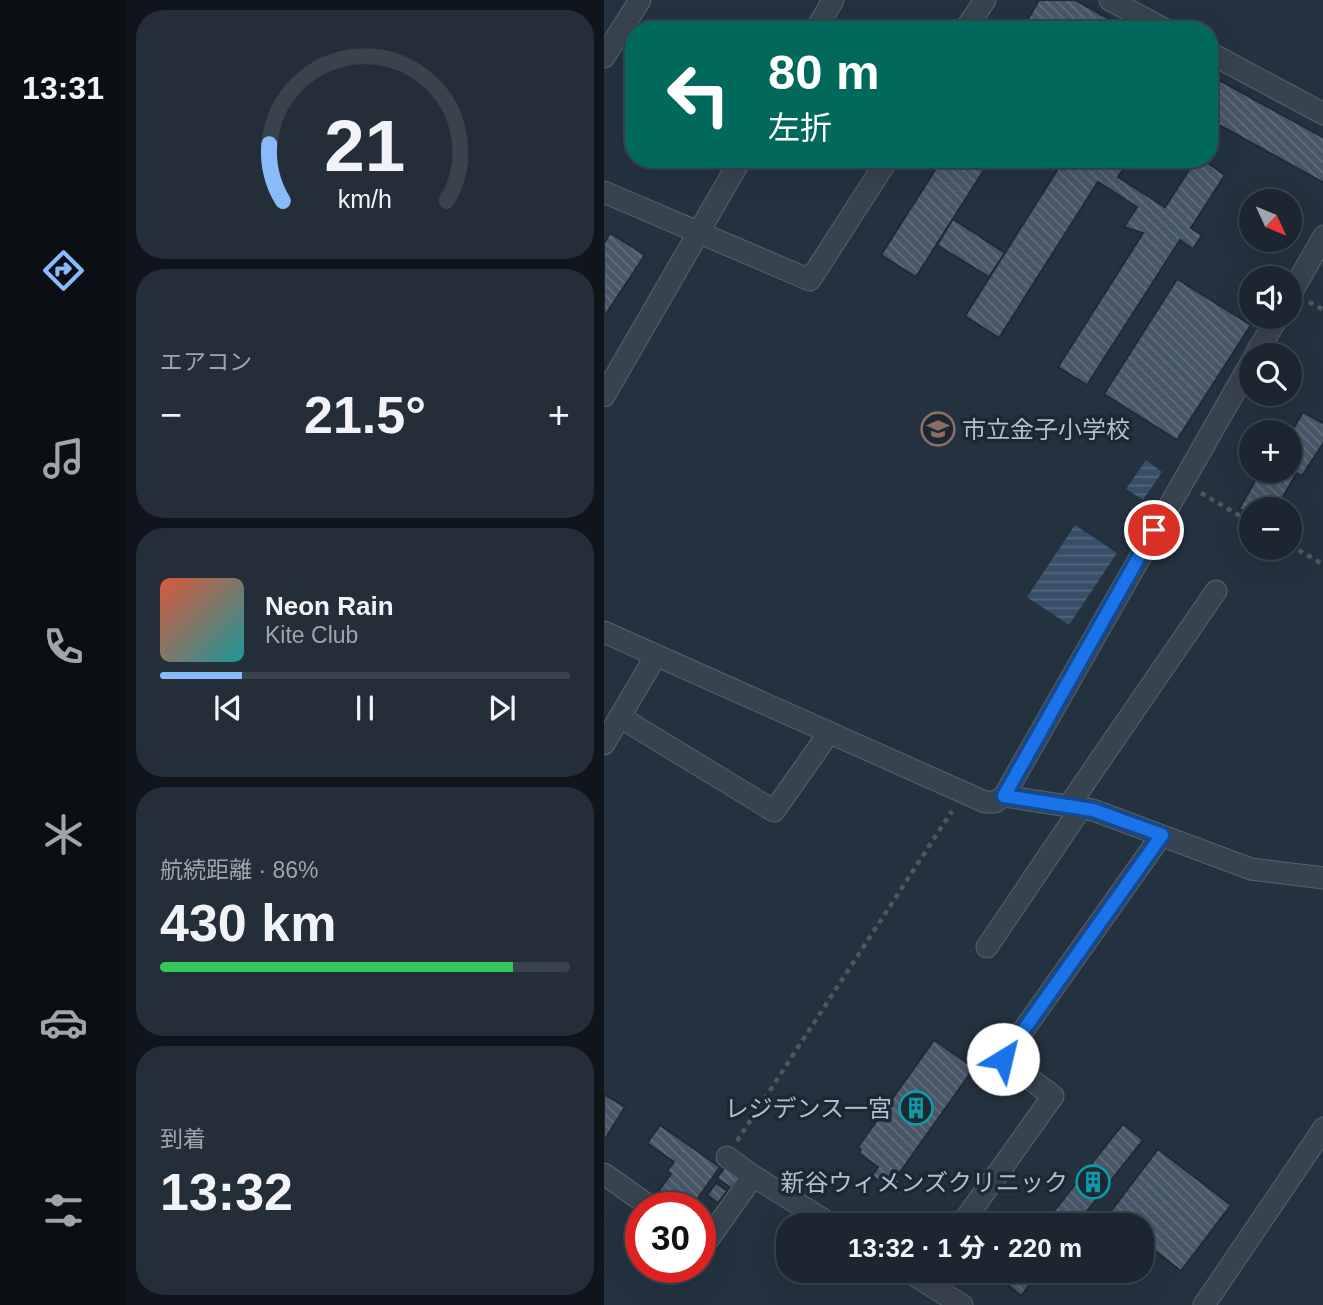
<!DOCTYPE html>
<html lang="ja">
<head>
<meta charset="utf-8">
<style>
  body { margin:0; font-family:Helvetica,"Noto Sans JP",sans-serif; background:#242e38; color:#f1f3f6; height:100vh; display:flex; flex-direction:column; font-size:26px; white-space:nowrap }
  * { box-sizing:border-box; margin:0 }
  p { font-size:23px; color:#a0a5ab }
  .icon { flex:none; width:38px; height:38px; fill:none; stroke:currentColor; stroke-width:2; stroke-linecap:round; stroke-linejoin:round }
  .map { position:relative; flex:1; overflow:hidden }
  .panel { display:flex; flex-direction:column; gap:10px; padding:10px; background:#0f151a; width:478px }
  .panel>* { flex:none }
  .hud { position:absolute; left:21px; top:21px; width:593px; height:147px; border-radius:28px; box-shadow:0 7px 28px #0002,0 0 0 2px #39434c; background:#00695c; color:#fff; overflow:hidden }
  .needle { width:46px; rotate:134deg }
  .buttons { position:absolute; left:635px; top:189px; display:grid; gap:14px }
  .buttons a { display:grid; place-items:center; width:63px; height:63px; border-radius:50%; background:#1b2630; box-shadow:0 7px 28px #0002,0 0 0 2px #39434c; font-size:35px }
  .speed { position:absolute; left:21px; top:1192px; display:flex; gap:14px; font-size:35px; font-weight:700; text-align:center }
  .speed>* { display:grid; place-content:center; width:91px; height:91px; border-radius:50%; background:#1b2630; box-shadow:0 7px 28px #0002,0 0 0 2px #39434c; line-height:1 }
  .speed .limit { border:10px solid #d22; background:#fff; color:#111 }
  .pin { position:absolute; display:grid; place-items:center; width:60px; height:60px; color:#fff; margin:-30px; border:4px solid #fff; border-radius:50%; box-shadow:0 2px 7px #0007 }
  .me { position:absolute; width:77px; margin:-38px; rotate:36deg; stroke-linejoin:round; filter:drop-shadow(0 0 5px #0008) }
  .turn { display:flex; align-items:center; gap:24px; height:147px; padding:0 28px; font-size:32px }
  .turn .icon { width:91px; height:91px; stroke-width:2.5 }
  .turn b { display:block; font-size:49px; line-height:60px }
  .big { font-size:52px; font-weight:700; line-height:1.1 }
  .panel .widget { flex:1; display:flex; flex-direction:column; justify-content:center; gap:10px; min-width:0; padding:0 24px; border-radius:28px; background:#242e38 }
  .panel .dial { align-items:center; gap:0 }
  .dial svg { height:182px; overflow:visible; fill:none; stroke:#39434c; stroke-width:7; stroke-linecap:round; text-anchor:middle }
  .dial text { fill:#f1f3f6; stroke:none }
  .song { display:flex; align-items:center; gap:21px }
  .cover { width:84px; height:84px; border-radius:10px; background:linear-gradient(135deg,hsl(10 70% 55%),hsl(180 70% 35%)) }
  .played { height:7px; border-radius:4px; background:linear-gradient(90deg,#89bbfb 20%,#39434c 20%) }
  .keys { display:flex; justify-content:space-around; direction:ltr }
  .heat { display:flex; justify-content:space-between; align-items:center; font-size:38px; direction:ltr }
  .charge { height:10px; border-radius:5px; background:linear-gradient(90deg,#34c759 86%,#39434c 0) }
  .trip { position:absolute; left:172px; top:1213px; width:378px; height:70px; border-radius:28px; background:#1b2630; box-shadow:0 7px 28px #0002,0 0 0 2px #39434c; font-weight:700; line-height:70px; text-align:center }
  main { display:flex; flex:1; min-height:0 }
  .dock { display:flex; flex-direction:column; width:126px; justify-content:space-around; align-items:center; background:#0b0f13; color:#a0a5ab }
  .dock .icon { width:49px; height:49px }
  .dock .on { color:#89bbfb }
  .dock b { font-size:32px; color:#f1f3f6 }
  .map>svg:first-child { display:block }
  .water { fill:url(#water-rules) }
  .building { fill:url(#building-back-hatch); stroke:#1f2a37; stroke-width:2 }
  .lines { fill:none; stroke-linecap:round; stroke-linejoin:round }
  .minor-casing { stroke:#56616e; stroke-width:23 }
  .path { stroke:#445c5e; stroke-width:4.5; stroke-dasharray:5 5; stroke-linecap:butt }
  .minor { stroke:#384350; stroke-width:21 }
  .route-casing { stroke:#114b97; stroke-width:18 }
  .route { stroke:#1a73e8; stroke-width:12 }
  .labels { text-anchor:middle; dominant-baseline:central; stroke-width:7; stroke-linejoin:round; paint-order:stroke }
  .poi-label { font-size:24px; fill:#b5becb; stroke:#1d2835; text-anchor:end }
</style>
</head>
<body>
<main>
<nav class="dock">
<b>13:31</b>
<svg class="icon on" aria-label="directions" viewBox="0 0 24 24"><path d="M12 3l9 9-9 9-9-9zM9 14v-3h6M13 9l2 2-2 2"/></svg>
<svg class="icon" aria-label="music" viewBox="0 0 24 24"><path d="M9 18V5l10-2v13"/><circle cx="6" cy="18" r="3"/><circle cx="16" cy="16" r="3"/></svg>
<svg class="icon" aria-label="phone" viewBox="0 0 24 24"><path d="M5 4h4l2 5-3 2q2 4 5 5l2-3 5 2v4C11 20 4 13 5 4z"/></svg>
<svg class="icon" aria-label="climate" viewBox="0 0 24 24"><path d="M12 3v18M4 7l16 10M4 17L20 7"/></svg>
<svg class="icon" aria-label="car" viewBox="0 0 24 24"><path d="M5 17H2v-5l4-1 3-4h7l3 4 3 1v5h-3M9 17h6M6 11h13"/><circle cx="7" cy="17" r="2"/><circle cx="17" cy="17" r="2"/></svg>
<svg class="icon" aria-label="filters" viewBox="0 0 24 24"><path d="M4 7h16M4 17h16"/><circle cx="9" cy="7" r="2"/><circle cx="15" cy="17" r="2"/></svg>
</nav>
<section class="panel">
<div class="widget dial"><svg viewBox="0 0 100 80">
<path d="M14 69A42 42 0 1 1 86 69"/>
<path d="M14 69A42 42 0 0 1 8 44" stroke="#89bbfb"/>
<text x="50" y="56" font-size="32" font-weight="700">21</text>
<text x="50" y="72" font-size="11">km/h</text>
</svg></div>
<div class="widget"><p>エアコン</p>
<div class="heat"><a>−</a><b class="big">21.5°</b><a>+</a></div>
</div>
<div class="widget">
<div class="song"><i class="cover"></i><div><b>Neon Rain</b><p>Kite Club</p></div></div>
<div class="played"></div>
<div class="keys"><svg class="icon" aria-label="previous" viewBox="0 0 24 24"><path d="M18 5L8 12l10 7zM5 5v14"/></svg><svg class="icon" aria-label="pause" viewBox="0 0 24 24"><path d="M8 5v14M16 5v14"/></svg><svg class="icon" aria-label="next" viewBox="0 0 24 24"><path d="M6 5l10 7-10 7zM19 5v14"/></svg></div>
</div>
<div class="widget"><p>航続距離 · 86%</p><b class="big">430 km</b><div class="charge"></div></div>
<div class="widget"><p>到着</p><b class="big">13:32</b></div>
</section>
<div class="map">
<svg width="720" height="1305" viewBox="0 0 720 1305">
  <defs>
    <pattern id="water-rules" width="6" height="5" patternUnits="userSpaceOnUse" patternTransform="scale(1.75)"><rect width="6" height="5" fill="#384e68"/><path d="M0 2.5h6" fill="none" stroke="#53667c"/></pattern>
    <pattern id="building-back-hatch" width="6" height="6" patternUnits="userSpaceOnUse" patternTransform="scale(1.75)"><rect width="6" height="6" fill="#485767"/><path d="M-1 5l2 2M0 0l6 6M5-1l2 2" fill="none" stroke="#606d7b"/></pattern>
  </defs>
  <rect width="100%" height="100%" fill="#243240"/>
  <path class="water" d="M542,460L558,472L539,500L522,489Z
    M471,525L513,553L465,625L423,597Z"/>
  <path class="building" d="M435,0H471L524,30H443L424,19Z
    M606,75L720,138V183L606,120Z
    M338,159H387L312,277L277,255Z
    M449,159H526L514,177L561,207L592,159H598L621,175L587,228L598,235L589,249L576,240L483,385L454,367L539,233L520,227L533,207L494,182L395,338L361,316L457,164Z
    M349,219L401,253L385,277L333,245Z
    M6,233L41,255L0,317V243Z
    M573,279L647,325L573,440L500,394Z
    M699,412L720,424V442L698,476L686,469V434Z
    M657,471H682L691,476L672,509H648V516L635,509Z
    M330,1040L370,1068L292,1178L296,1181L288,1191L268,1176L274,1167L255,1153L257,1150L254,1147Z
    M0,1094L21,1107L0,1141Z
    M519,1124L539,1140L472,1225H439Z
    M56,1125L116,1167L87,1208H79L55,1190L67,1174L63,1171L70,1162L43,1143Z
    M554,1149L627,1205L577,1271L537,1240V1225H517L504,1215Z
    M122,1166L136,1177L127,1188L113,1178Z
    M112,1183L123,1191L114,1203L103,1195Z
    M403,1270H437L417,1296L397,1279Z"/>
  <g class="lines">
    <defs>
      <path id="minor" d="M506,0L562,30
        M212,30L229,0
        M361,30L381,0
        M606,53L720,114
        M0,57L36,0
        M0,192L206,280L284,159
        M686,295L720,236
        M651,355L674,317
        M0,396L137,159
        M0,632L381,802H391L400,796L648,361
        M16,717L170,811L225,733
        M0,744L51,657
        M400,796L489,810L647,869L720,878
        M466,804L612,591
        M383,947L477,808
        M123,1157L149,1176
        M0,1174L48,1208
        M357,1225L449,1096L399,1059L557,836
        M96,1241L101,1244L149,1176L228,1225
        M302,1270L358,1305
        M600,1305L720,1128"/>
    </defs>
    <use href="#minor" class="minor-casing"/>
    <path class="path" d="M705,302L720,310
      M597,493L648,523
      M686,545L720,565
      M133,1141L348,811"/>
    <use href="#minor" class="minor"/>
  </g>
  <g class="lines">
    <defs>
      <path id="route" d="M399,1059L558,835L489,810L400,796L550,530"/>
    </defs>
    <use href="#route" class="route-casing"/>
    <use href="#route" class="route"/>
  </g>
  <defs>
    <symbol id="school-ring" viewBox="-11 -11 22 22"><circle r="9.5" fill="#1d2835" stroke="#8d6e63" stroke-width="1.5"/><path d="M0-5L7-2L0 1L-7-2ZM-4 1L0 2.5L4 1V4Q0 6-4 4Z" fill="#8d6e63"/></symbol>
    <symbol id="building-ring" viewBox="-11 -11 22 22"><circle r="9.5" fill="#1d2835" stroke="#0f9aa8" stroke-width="1.5"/><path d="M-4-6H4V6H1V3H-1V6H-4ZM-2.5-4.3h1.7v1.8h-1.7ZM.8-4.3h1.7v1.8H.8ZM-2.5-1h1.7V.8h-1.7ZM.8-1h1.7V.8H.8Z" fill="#0f9aa8"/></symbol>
  </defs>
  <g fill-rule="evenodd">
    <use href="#school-ring" x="315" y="410" width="38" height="38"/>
    <use href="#building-ring" x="293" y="1089" width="38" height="38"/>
    <use href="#building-ring" x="470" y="1163" width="38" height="38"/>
  </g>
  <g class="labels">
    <g class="poi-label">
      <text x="358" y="429" text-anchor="start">市立金子小学校</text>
      <text x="288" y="1108">レジデンス一宮</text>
      <text x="464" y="1182">新谷ウィメンズクリニック</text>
    </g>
  </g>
</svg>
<div class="buttons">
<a><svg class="needle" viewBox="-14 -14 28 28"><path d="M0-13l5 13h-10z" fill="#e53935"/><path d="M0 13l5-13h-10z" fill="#a0a5ab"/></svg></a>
<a><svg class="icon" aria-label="sound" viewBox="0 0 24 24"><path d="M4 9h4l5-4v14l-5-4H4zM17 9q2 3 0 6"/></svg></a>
<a><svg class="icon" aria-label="search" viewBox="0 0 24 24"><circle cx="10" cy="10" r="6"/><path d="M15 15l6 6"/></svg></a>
<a>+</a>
<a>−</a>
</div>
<div class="speed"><div class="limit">30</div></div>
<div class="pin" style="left:550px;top:530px;background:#d93025"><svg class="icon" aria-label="arrive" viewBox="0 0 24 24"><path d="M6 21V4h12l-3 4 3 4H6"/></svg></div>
<svg class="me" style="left:399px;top:1059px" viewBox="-20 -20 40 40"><circle r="19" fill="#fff"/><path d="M0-13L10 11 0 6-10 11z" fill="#1a73e8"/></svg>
<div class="trip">13:32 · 1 分 · 220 m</div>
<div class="hud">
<div class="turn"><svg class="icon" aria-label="left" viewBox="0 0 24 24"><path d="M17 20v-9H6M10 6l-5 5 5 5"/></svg><div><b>80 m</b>左折</div></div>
</div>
</div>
</main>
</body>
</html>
